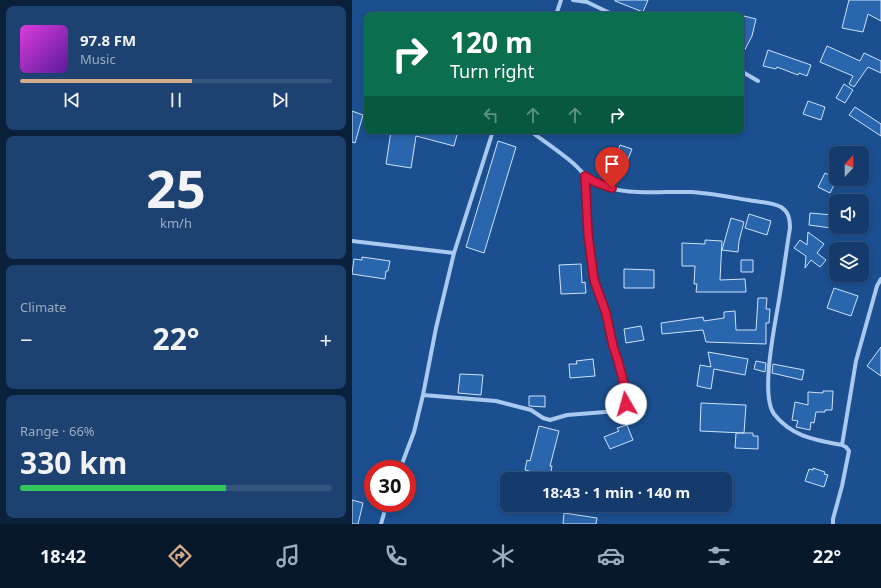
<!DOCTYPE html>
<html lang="en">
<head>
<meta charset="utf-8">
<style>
  body { margin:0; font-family:"Noto Sans",sans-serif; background:#1d4271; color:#f1f3f6; height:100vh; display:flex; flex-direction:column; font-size:15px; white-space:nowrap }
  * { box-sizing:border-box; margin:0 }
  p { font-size:13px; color:#9dadc1 }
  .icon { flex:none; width:22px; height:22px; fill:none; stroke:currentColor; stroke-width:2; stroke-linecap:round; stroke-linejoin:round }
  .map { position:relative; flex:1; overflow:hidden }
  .drawer { display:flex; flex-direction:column; gap:6px; padding:6px; background:#0b203b; width:352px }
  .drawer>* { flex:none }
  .top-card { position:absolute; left:12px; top:12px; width:380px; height:122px; border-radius:8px; box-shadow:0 2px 6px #0003,0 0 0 1px #33557e; background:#0b6e4f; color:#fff; overflow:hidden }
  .needle { width:26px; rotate:21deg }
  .buttons { position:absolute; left:477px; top:146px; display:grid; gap:8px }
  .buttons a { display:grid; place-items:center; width:40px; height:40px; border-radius:8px; background:#143b6b; box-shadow:0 2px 6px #0003,0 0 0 1px #33557e; font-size:20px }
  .speed { position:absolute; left:12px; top:460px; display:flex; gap:8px; font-size:20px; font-weight:700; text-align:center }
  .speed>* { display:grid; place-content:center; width:52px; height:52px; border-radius:50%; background:#143b6b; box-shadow:0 2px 6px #0003,0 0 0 1px #33557e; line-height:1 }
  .speed .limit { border:6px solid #d22; background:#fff; color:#111 }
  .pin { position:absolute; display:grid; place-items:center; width:34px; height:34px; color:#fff; margin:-41px -17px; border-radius:50% 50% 50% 0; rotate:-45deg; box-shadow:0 0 4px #0007 }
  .pin .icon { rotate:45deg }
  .me { position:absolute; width:44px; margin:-22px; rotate:353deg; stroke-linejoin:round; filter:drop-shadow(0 0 3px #0008) }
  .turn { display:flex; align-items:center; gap:14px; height:84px; padding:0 20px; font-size:18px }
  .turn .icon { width:52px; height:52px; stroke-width:2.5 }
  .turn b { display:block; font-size:28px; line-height:34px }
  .lanes { display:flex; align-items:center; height:38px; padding:0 20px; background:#0003; justify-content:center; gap:20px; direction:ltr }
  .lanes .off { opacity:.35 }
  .big { font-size:30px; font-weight:700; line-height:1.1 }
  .drawer .tile { flex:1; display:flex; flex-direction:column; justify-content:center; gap:6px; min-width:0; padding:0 14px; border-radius:8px; background:#1d4271 }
  .drawer .dial { align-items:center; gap:0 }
  .dial b { font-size:52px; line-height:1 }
  .song { display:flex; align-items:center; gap:12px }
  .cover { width:48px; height:48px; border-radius:6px; background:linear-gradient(135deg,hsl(300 70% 55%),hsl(270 70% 35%)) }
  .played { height:4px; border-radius:2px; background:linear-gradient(90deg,#d6ab8b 55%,#33557e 55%) }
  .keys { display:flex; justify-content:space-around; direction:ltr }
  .heat { display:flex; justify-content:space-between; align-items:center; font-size:22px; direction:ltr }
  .charge { height:6px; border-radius:3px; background:linear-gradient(90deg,#34c759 66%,#33557e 0) }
  .trip { position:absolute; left:148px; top:472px; width:232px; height:40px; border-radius:8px; background:#143b6b; box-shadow:0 2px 6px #0003,0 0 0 1px #33557e; font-weight:700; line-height:40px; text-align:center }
  .tab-bar { display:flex; height:64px; justify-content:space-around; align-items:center; background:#08182b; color:#9dadc1 }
  .tab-bar .icon { width:28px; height:28px }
  .tab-bar .current { color:#d6ab8b }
  .tab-bar b { font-size:18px; color:#f1f3f6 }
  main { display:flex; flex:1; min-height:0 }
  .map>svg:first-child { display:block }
  .building { fill:#2a66ad; stroke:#cfe3fa }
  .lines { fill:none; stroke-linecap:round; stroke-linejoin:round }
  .street { stroke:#a9c9ee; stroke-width:4 }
  .route-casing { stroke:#92132f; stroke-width:10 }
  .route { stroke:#e11d48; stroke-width:7 }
</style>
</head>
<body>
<main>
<section class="drawer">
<div class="tile">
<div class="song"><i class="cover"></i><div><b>97.8 FM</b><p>Music</p></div></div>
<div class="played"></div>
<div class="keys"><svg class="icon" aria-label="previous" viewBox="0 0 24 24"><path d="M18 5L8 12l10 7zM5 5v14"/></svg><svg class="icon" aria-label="pause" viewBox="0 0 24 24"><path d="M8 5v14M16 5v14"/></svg><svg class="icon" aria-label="next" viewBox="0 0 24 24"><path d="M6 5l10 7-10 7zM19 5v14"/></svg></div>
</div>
<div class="tile dial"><b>25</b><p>km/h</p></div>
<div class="tile"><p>Climate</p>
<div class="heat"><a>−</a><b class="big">22°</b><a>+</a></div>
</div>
<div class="tile"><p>Range · 66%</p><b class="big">330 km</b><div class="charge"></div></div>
</section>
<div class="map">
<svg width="529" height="524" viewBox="0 0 529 524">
  <rect width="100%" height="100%" fill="#1b4f8f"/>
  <path class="building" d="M263,0H296L291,12L263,1Z
    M497,0H529V21L516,14L511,32L490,28Z
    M392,16L404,19L400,36L389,57V33L391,26H389Z
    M475,46L508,61L512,53L529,61V73L516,67L502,87L497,84L501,76L468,62Z
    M416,50L459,65L455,76L447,73L446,75L425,67L424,69L411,66Z
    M492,84L501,90L493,103L484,98Z
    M456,101L473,107L469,120L451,114Z
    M503,107L529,124V136L497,115Z
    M0,111L11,115L3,143L0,142Z
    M39,131H106L102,146L64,136L59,168L34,164Z
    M146,141L164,147L132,253L114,247Z
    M268,145L280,149L274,164L263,159Z
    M473,173L485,179L478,193L466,187Z
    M458,213L481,215L479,228L457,225Z
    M397,214L419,221L415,235L393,228Z
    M379,218L392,222L387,241L386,252L370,250Z
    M456,232L472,244L465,253L474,260L468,267L459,260L453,268L454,256L442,248L448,240L455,245Z
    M353,240L370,241L368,280L393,279L394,292H344L345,284H342L343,266H330V243L353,244Z
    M10,257L38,261L36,271H34L33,279L0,274L2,259L10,260Z
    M389,260H401V272H389Z
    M229,264L230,283L233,282L234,293L209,294L207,265Z
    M272,269L302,270V288H272Z
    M482,288L506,296L499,316L475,308Z
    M406,298H415L414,309H418L417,323H414V344L354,342L351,330L310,334L309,323L351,317L352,321L372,318V312L383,311L384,330H404Z
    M289,326L292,340L274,343L272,329Z
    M529,347V376L515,366Z
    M356,352L396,359L393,375L362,369L359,389L345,386L348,365L359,367Z
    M241,359L243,376L218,378L217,364H225L224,361Z
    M404,361L414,363L413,372L402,369Z
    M421,364L452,370L450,380L420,373Z
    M108,374L131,375L129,395L106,393Z
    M471,391H481L480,410H473V412H464L462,423L459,422L458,430L444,427L446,421L440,420L443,402L456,405V392L471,393Z
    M177,396H193V407L177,406Z
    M349,403L394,405L392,433L348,431Z
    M275,425L281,440L258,449L252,437L267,431L265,428Z
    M187,426L207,431L198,466H200L198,477L173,470L175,460L178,461Z
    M384,433H401V436H406V449L383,448Z
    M461,468L473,472L472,474L476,475L472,487L453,481L457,469L461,470Z
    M0,500L11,503L6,524H0Z
    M212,513L245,518L244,524H211Z"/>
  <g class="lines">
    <path class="street" d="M221,0L235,2L262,15
      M204,15L209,0
      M389,71L406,81
      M178,131C193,142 208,152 222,164C229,170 234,178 242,182C270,197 308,191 339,192C358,193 377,197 396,200C406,202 419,202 429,207C437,212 438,220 438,228C434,252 431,276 427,300C423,324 408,395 422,414C440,437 464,440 490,445L494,447L497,451L490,486L481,519V524
      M0,241L102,253
      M71,395L144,401L179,410L191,418L198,420L215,415L266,411L274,404L272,384L261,346L254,313L241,280L236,234L233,176
      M490,445L504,361L525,286L529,279
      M48,469L62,432L71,395L84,328L102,253L141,131
      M29,524L35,503"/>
  </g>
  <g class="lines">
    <defs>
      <path id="route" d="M260,188L243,182L233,176L236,234L242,280L254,313L261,346L266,361L272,384L274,404"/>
    </defs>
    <use href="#route" class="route-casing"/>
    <use href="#route" class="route"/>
  </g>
</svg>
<div class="buttons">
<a><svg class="needle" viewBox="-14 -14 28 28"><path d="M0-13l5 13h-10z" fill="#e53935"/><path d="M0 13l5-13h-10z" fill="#9dadc1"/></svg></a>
<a><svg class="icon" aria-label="sound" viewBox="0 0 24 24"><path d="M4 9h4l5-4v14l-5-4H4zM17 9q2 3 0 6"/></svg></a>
<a><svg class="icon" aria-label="layers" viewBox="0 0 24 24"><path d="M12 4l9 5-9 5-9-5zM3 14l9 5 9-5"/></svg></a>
</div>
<div class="speed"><div class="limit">30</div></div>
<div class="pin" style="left:260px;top:188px;background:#d93025"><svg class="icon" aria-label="arrive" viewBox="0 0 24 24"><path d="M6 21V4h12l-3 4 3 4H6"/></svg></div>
<svg class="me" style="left:274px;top:404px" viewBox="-20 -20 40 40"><circle r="19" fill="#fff"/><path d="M0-13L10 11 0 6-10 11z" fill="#e11d48"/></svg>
<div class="trip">18:43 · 1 min · 140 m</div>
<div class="top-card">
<div class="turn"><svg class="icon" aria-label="right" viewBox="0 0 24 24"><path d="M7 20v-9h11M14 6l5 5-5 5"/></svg><div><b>120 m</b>Turn right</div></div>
<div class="lanes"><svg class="icon off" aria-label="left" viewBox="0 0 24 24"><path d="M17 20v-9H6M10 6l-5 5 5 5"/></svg><svg class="icon off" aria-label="ahead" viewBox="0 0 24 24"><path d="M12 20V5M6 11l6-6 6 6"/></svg><svg class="icon off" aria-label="ahead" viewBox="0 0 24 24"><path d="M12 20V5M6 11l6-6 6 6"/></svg><svg class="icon" aria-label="right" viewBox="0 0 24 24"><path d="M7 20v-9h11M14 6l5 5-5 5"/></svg></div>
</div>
</div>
</main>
<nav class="tab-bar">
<b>18:42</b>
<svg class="icon current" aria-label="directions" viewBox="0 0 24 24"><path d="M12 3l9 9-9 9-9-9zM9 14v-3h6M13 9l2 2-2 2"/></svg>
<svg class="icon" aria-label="music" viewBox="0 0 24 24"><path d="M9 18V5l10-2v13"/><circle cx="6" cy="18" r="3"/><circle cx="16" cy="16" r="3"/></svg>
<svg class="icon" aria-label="phone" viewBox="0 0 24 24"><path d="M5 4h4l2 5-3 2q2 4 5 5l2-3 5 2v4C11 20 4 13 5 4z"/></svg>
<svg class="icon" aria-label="climate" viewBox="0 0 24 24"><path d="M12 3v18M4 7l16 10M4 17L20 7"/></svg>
<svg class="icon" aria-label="car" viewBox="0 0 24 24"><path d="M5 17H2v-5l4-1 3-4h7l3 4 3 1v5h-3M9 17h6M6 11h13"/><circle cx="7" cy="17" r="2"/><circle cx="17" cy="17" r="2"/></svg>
<svg class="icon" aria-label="filters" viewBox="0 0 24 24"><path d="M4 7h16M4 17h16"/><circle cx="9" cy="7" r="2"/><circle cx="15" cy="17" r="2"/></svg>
<b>22°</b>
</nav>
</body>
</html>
